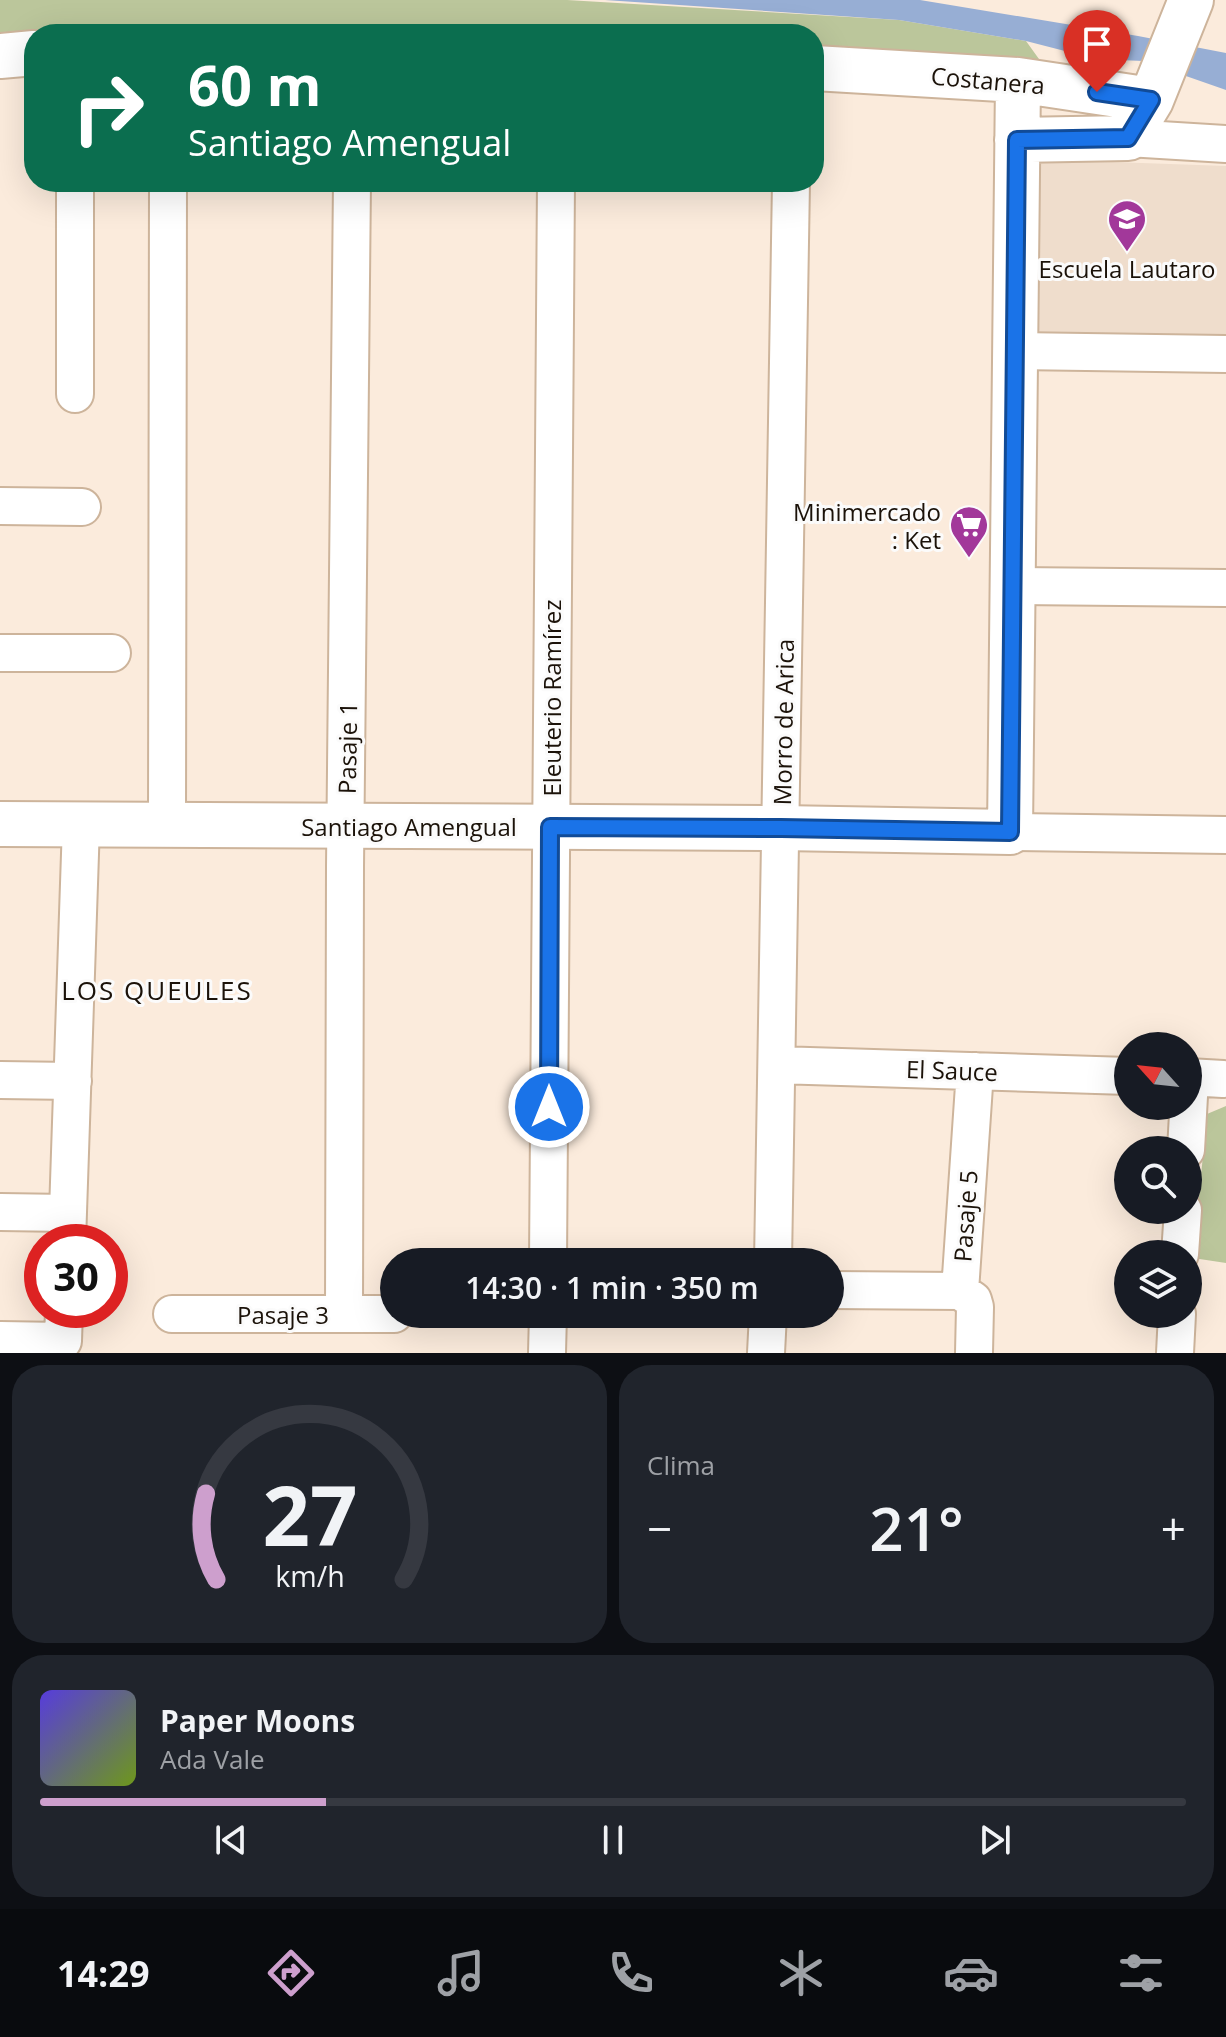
<!DOCTYPE html>
<html lang="es">
<head>
<meta charset="utf-8">
<style>
  body { margin:0; font-family:"Open Sans",sans-serif; background:#20242c; color:#f1f3f6; height:100vh; display:flex; flex-direction:column; font-size:30px; white-space:nowrap }
  * { box-sizing:border-box; margin:0 }
  p { font-size:26px; color:#9ea1a6 }
  .icon { flex:none; width:44px; height:44px; fill:none; stroke:currentColor; stroke-width:2; stroke-linecap:round; stroke-linejoin:round }
  .map { position:relative; height:1353px; overflow:hidden }
  .sheet { display:flex; flex-direction:column; gap:12px; padding:12px; background:#0d0f14; flex:1 }
  .sheet>* { flex:none }
  .guide { position:absolute; left:24px; top:24px; width:800px; height:168px; border-radius:32px; box-shadow:0 8px 32px #0002; background:#0b6e4f; color:#fff; overflow:hidden }
  .needle { width:52px; rotate:297deg }
  .fabs { position:absolute; left:1114px; top:1032px; display:grid; gap:16px }
  .fabs a { display:grid; place-items:center; width:88px; height:88px; border-radius:50%; background:#171b24; box-shadow:0 8px 32px #0002; font-size:40px }
  .speed { position:absolute; left:24px; top:1224px; display:flex; gap:16px; font-size:40px; font-weight:700; text-align:center }
  .speed>* { display:grid; place-content:center; width:104px; height:104px; border-radius:50%; background:#171b24; box-shadow:0 8px 32px #0002; line-height:1 }
  .speed .limit { border:12px solid #d22; background:#fff; color:#111 }
  .pin { position:absolute; display:grid; place-items:center; width:68px; height:68px; color:#fff; margin:-82px -34px; border-radius:50% 50% 50% 0; rotate:-45deg; box-shadow:0 0 8px #0007 }
  .pin .icon { rotate:45deg }
  .me { position:absolute; width:88px; margin:-44px; rotate:0deg; stroke-linejoin:round; filter:drop-shadow(0 0 6px #0008) }
  .turn { display:flex; align-items:center; gap:28px; height:168px; padding:0 32px; font-size:36px }
  .turn .icon { width:104px; height:104px; stroke-width:2.5 }
  .turn b { display:block; font-size:56px; line-height:68px }
  .big { font-size:60px; font-weight:600; line-height:1.1 }
  .sheet .widget { flex:1; display:flex; flex-direction:column; justify-content:center; gap:12px; min-width:0; padding:0 28px; border-radius:32px; background:#20242c }
  .sheet .dial { align-items:center; gap:0 }
  .dial svg { height:208px; overflow:visible; fill:none; stroke:#363941; stroke-width:7; stroke-linecap:round; text-anchor:middle }
  .dial text { fill:#f1f3f6; stroke:none }
  .song { display:flex; align-items:center; gap:24px }
  .cover { width:96px; height:96px; border-radius:12px; background:linear-gradient(135deg,hsl(250 70% 55%),hsl(80 70% 35%)) }
  .played { height:8px; border-radius:4px; background:linear-gradient(90deg,#cd9fcd 25%,#363941 25%) }
  .keys { display:flex; justify-content:space-around; direction:ltr }
  .heat { display:flex; justify-content:space-between; align-items:center; font-size:44px; direction:ltr }
  .sheet .tiles { flex:1; display:grid; gap:12px; grid-template-columns:1fr 1fr }
  .widget:last-child { grid-column:span 2 }
  .trip { position:absolute; left:380px; top:1248px; width:464px; height:80px; border-radius:40px; background:#171b24; box-shadow:0 8px 32px #0002; font-weight:600; line-height:80px; text-align:center }
  .tabs { display:flex; height:128px; justify-content:space-around; align-items:center; background:#090b0e; color:#9ea1a6 }
  .tabs .icon { width:56px; height:56px }
  .tabs .on { color:#cd9fcd }
  .tabs b { font-size:36px; color:#f1f3f6 }
  .map>svg:first-child { display:block }
  .education { fill:#efddcc }
  .green { fill:#bbc69b }
  .water { fill:#97aed4 }
  .lines { fill:none; stroke-linecap:round; stroke-linejoin:round }
  .street-casing { stroke:#cdb49b; stroke-width:40 }
  .secondary-casing { stroke:#cdb49b; stroke-width:48 }
  .path { stroke:#b5a79a; stroke-width:5; stroke-dasharray:8 4; stroke-linecap:butt }
  .street { stroke:#fff; stroke-width:36 }
  .secondary { stroke:#fff; stroke-width:44 }
  .route-casing { stroke:#114b97; stroke-width:20 }
  .route { stroke:#1a73e8; stroke-width:14 }
  .labels { text-anchor:middle; dominant-baseline:central; stroke-width:6; stroke-linejoin:round; paint-order:stroke }
  .street-label { font-size:24px; fill:#1b1209; stroke:#fbfbfb }
  .poi-label { font-size:24px; fill:#1b1209; stroke:#fbfbfb }
  .neighbourhood-label { font-size:26px; letter-spacing:2px; fill:#1b1209; stroke:#fbfbfb }
</style>
</head>
<body>
<div class="map">
<svg width="1226" height="1353" viewBox="0 0 1226 1353">
  <rect width="100%" height="100%" fill="#fbebdc"/>
  <path class="education" d="M1030,159L1226,166V343L1026,339Z"/>
  <path class="green" d="M0,0H567L899,20L1026,41L1044,66L814,57V34H34L0,39Z
    M1226,1106V1263L1193,1258L1207,1114Z"/>
  <path class="water" d="M605,0H920L1138,36L1226,53V90L1143,61L1096,59L1026,41L899,20Z"/>
  <g class="lines">
    <defs>
      <path id="street" d="M1128,138L1226,144
        M75,182V394
        M1015,351L1226,354
        M0,506L82,507
        M1013,586L1226,588
        M0,653H112
        M167,824L168,182
        M1010,832L1226,835
        M777,1065L1128,1076
        M1188,1077L1223,1079
        M0,1080L73,1081
        M1186,1150L1190,1078
        M0,1212L68,1213
        M67,1242L81,824
        M1180,1254L1183,1210
        M548,1262L556,182
        M773,1262L791,182
        M830,1290L960,1291L973,1300L975,1307L974,1353
        M960,1291L975,1071
        M172,1314H394
        M344,1314L345,867L352,182
        M0,1340L63,1341L64,1310
        M547,1353L548,1314
        M766,1353L768,1314
        M1175,1353L1177,1314"/>
      <path id="secondary" d="M0,56L34,53
        M814,68L1018,80L1151,100
        M1017,140L1128,138L1151,100L1191,0
        M0,824L781,828L1010,832L1018,80"/>
    </defs>
    <use href="#street" class="street-casing"/>
    <use href="#secondary" class="secondary-casing"/>
    <path class="path" d="M61,30L268,29L402,34"/>
    <use href="#street" class="street"/>
    <use href="#secondary" class="secondary"/>
  </g>
  <g class="lines">
    <defs>
      <path id="route" d="M549,1107L550,827L781,828L1010,832L1017,140L1128,138L1151,100L1097,92"/>
    </defs>
    <use href="#route" class="route-casing"/>
    <use href="#route" class="route"/>
  </g>
  <defs>
    <symbol id="school-pin" viewBox="-11 -11 22 30"><path d="M0 17L-7.5 6A9.5 9.5 0 1 1 7.5 6Z" fill="#a2389a" stroke="#fbfbfb"/><path d="M0-5L7-2L0 1L-7-2ZM-4 1L0 2.5L4 1V4Q0 6-4 4Z" fill="#fff"/></symbol>
    <symbol id="supermarket-pin" viewBox="-11 -11 22 30"><path d="M0 17L-7.5 6A9.5 9.5 0 1 1 7.5 6Z" fill="#a2389a" stroke="#fbfbfb"/><path d="M-6-5.5h2.5l.6 2H6L4.5 2H-2.5L-4.4-4H-6ZM-1.5 3.2a1.3 1.3 0 1 0 .1 0ZM3 3.2a1.3 1.3 0 1 0 .1 0Z" fill="#fff"/></symbol>
  </defs>
  <g fill-rule="evenodd">
    <use href="#school-pin" x="1105" y="197" width="44" height="60"/>
    <use href="#supermarket-pin" x="947" y="503" width="44" height="60"/>
  </g>
  <g class="labels">
    <g class="street-label">
      <text transform="translate(988 80) rotate(5)">Costanera</text>
      <text transform="translate(551 698) rotate(-90)">Eleuterio Ramírez</text>
      <text transform="translate(783 722) rotate(-89)">Morro de Arica</text>
      <text transform="translate(347 748) rotate(-89)">Pasaje 1</text>
      <text x="409" y="826">Santiago Amengual</text>
      <text transform="translate(952 1070) rotate(2)">El Sauce</text>
      <text transform="translate(965 1216) rotate(-86)">Pasaje 5</text>
      <text x="283" y="1314">Pasaje 3</text>
    </g>
    <g class="poi-label">
      <text x="1127" y="268">Escuela Lautaro</text>
      <text x="941" y="511" text-anchor="end">Minimercado<tspan x="941" dy="28">: Ket</tspan></text>
    </g>
    <g class="neighbourhood-label">
      <text x="157" y="990">LOS QUEULES</text>
    </g>
  </g>
</svg>
<div class="fabs">
<a><svg class="needle" viewBox="-14 -14 28 28"><path d="M0-13l5 13h-10z" fill="#e53935"/><path d="M0 13l5-13h-10z" fill="#9ea1a6"/></svg></a>
<a><svg class="icon" aria-label="search" viewBox="0 0 24 24"><circle cx="10" cy="10" r="6"/><path d="M15 15l6 6"/></svg></a>
<a><svg class="icon" aria-label="layers" viewBox="0 0 24 24"><path d="M12 4l9 5-9 5-9-5zM3 14l9 5 9-5"/></svg></a>
</div>
<div class="speed"><div class="limit">30</div></div>
<div class="pin" style="left:1097px;top:92px;background:#d93025"><svg class="icon" aria-label="arrive" viewBox="0 0 24 24"><path d="M6 21V4h12l-3 4 3 4H6"/></svg></div>
<svg class="me" style="left:549px;top:1107px" viewBox="-20 -20 40 40"><circle r="17" fill="#1a73e8" stroke="#fff" stroke-width="3"/><path d="M0-11L8 9 0 5-8 9z" fill="#fff"/></svg>
<div class="trip">14:30 · 1 min · 350 m</div>
<div class="guide">
<div class="turn"><svg class="icon" aria-label="right" viewBox="0 0 24 24"><path d="M7 20v-9h11M14 6l5 5-5 5"/></svg><div><b>60 m</b>Santiago Amengual</div></div>
</div>
</div>
<section class="sheet">
<div class="tiles">
<div class="widget dial"><svg viewBox="0 0 100 80">
<path d="M14 69A42 42 0 1 1 86 69"/>
<path d="M14 69A42 42 0 0 1 10 36" stroke="#cd9fcd"/>
<text x="50" y="56" font-size="32" font-weight="700">27</text>
<text x="50" y="72" font-size="11">km/h</text>
</svg></div>
<div class="widget"><p>Clima</p>
<div class="heat"><a>−</a><b class="big">21°</b><a>+</a></div>
</div>
<div class="widget">
<div class="song"><i class="cover"></i><div><b>Paper Moons</b><p>Ada Vale</p></div></div>
<div class="played"></div>
<div class="keys"><svg class="icon" aria-label="previous" viewBox="0 0 24 24"><path d="M18 5L8 12l10 7zM5 5v14"/></svg><svg class="icon" aria-label="pause" viewBox="0 0 24 24"><path d="M8 5v14M16 5v14"/></svg><svg class="icon" aria-label="next" viewBox="0 0 24 24"><path d="M6 5l10 7-10 7zM19 5v14"/></svg></div>
</div>
</div>
</section>
<nav class="tabs">
<b>14:29</b>
<svg class="icon on" aria-label="directions" viewBox="0 0 24 24"><path d="M12 3l9 9-9 9-9-9zM9 14v-3h6M13 9l2 2-2 2"/></svg>
<svg class="icon" aria-label="music" viewBox="0 0 24 24"><path d="M9 18V5l10-2v13"/><circle cx="6" cy="18" r="3"/><circle cx="16" cy="16" r="3"/></svg>
<svg class="icon" aria-label="phone" viewBox="0 0 24 24"><path d="M5 4h4l2 5-3 2q2 4 5 5l2-3 5 2v4C11 20 4 13 5 4z"/></svg>
<svg class="icon" aria-label="climate" viewBox="0 0 24 24"><path d="M12 3v18M4 7l16 10M4 17L20 7"/></svg>
<svg class="icon" aria-label="car" viewBox="0 0 24 24"><path d="M5 17H2v-5l4-1 3-4h7l3 4 3 1v5h-3M9 17h6M6 11h13"/><circle cx="7" cy="17" r="2"/><circle cx="17" cy="17" r="2"/></svg>
<svg class="icon" aria-label="filters" viewBox="0 0 24 24"><path d="M4 7h16M4 17h16"/><circle cx="9" cy="7" r="2"/><circle cx="15" cy="17" r="2"/></svg>
</nav>
</body>
</html>
